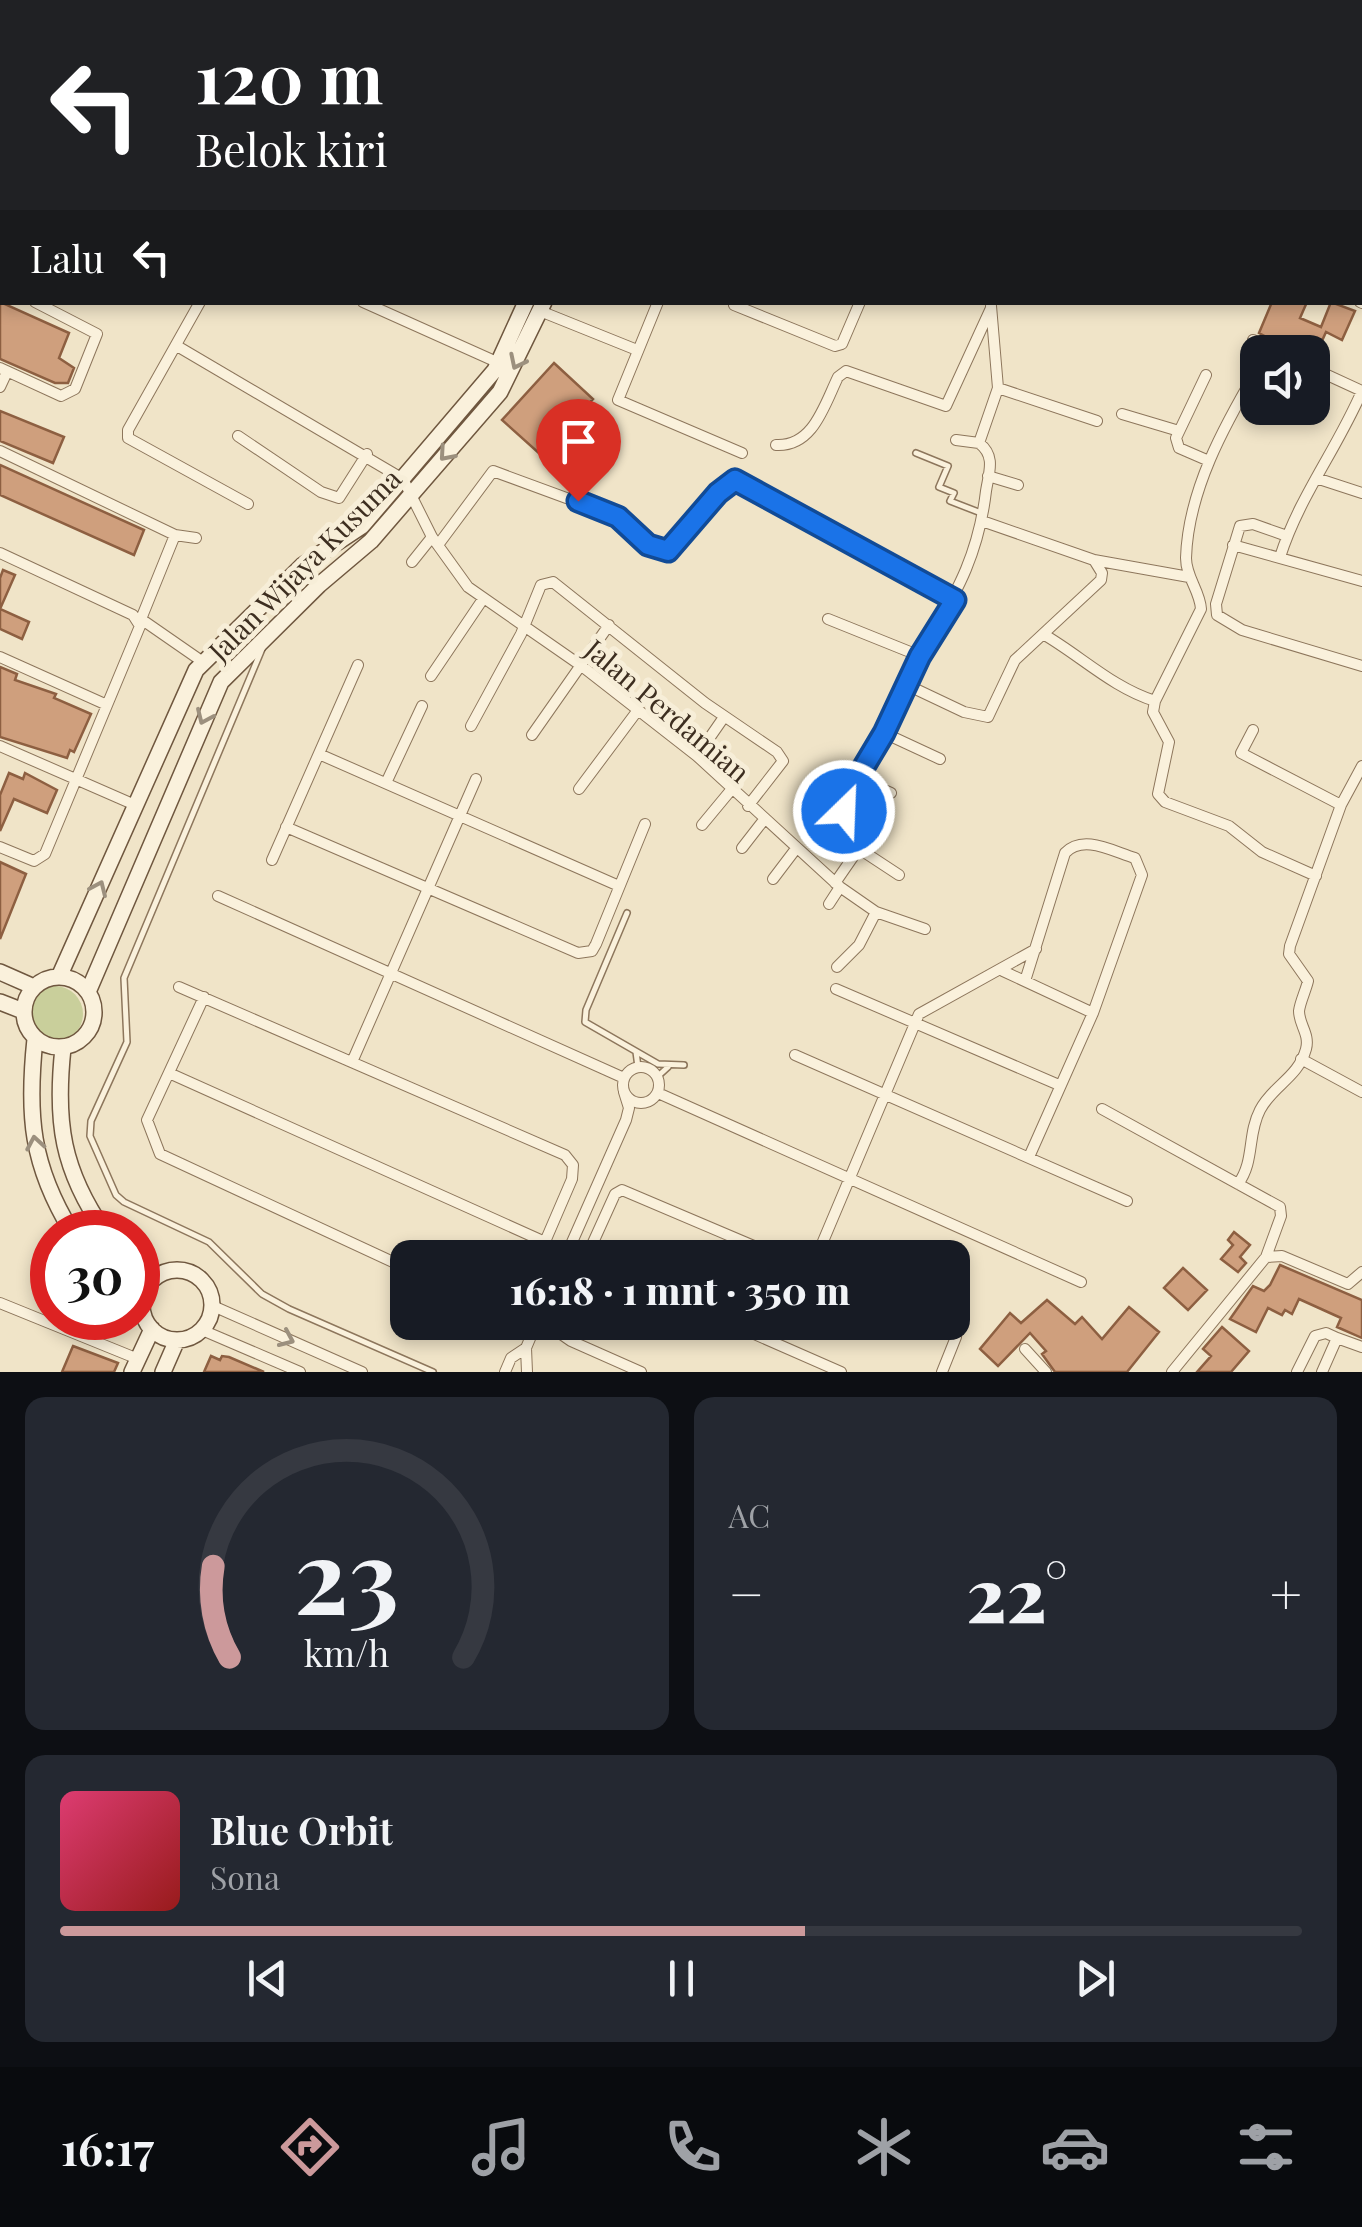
<!DOCTYPE html>
<html lang="id">
<head>
<meta charset="utf-8">
<style>
  body { margin:0; font-family:"Playfair Display",serif; background:#242831; color:#f1f3f6; height:100vh; display:flex; flex-direction:column; font-size:38px; white-space:nowrap }
  * { box-sizing:border-box; margin:0 }
  p { font-size:32px; color:#9ea1a6 }
  .icon { flex:none; width:55px; height:55px; fill:none; stroke:currentColor; stroke-width:2; stroke-linecap:round; stroke-linejoin:round }
  .map { position:relative; height:1372px; overflow:hidden }
  .panel { display:flex; flex-direction:column; gap:25px; padding:25px; background:#0d0f14; flex:1 }
  .panel>* { flex:none }
  .banner { position:absolute; left:0px; top:0px; width:1362px; height:305px; box-shadow:0 5px 15px #0003; background:#202124; color:#fff; overflow:hidden }
  .tools { position:absolute; left:1240px; top:335px; display:grid; gap:20px }
  .tools a { display:grid; place-items:center; width:90px; height:90px; border-radius:20px; background:#171b24; box-shadow:0 5px 15px #0003; font-size:50px }
  .speed { position:absolute; left:30px; top:1210px; display:flex; gap:20px; font-size:50px; font-weight:700; text-align:center }
  .speed>* { display:grid; place-content:center; width:130px; height:130px; border-radius:50%; background:#171b24; box-shadow:0 5px 15px #0003; line-height:1 }
  .speed .limit { border:15px solid #d22; background:#fff; color:#111 }
  .pin { position:absolute; display:grid; place-items:center; width:85px; height:85px; color:#fff; margin:-102px -42px; border-radius:50% 50% 50% 0; rotate:-45deg; box-shadow:0 0 10px #0007 }
  .pin .icon { rotate:45deg }
  .me { position:absolute; width:110px; margin:-55px; rotate:24deg; stroke-linejoin:round; filter:drop-shadow(0 0 8px #0008) }
  .turn { display:flex; align-items:center; gap:35px; height:210px; padding:0 30px; font-size:45px }
  .turn .icon { width:130px; height:130px; stroke-width:2.5 }
  .turn b { display:block; font-size:70px; line-height:85px }
  .then { display:flex; align-items:center; height:95px; padding:0 30px; background:#0003; gap:20px; font-size:38px }
  .big { font-size:75px; font-weight:800; line-height:1.1 }
  .panel .card { flex:1; display:flex; flex-direction:column; justify-content:center; gap:15px; min-width:0; padding:0 35px; border-radius:20px; background:#242831 }
  .panel .dial { align-items:center; gap:0 }
  .dial svg { height:260px; overflow:visible; fill:none; stroke:#363941; stroke-width:7; stroke-linecap:round; text-anchor:middle }
  .dial text { fill:#f1f3f6; stroke:none }
  .song { display:flex; align-items:center; gap:30px }
  .cover { width:120px; height:120px; border-radius:15px; background:linear-gradient(135deg,hsl(340 70% 55%),hsl(0 70% 35%)) }
  .played { height:10px; border-radius:5px; background:linear-gradient(90deg,#cc999b 60%,#363941 60%) }
  .keys { display:flex; justify-content:space-around; direction:ltr }
  .heat { display:flex; justify-content:space-between; align-items:center; font-size:55px; direction:ltr }
  .panel .tiles { flex:1; display:grid; gap:25px; grid-template-columns:1fr 1fr }
  .card:last-child { grid-column:span 2 }
  .trip { position:absolute; left:390px; top:1240px; width:580px; height:100px; border-radius:20px; background:#171b24; box-shadow:0 5px 15px #0003; font-weight:800; line-height:100px; text-align:center }
  .dock { display:flex; height:160px; justify-content:space-around; align-items:center; background:#090b0e; color:#9ea1a6 }
  .dock .icon { width:70px; height:70px }
  .dock .active { color:#cc999b }
  .dock b { font-size:45px; color:#f1f3f6 }
  .map>svg:first-child { display:block }
  .green { fill:#c9cf9b }
  .building { fill:#cf9f7d; stroke:#8d5f41; stroke-width:2.5 }
  .lines { fill:none; stroke-linecap:round; stroke-linejoin:round }
  .lane-casing { stroke:#8d765c; stroke-width:8 }
  .street-casing { stroke:#8d765c; stroke-width:12 }
  .secondary-casing { stroke:#6f573f; stroke-width:18 }
  .lane { stroke:#faf1dc; stroke-width:5 }
  .street { stroke:#faf1dc; stroke-width:10 }
  .secondary { stroke:#faf1dc; stroke-width:15 }
  .oneway { stroke:#9c907e }
  .route-casing { stroke:#114b97; stroke-width:25 }
  .route { stroke:#1a73e8; stroke-width:18 }
  .labels { text-anchor:middle; dominant-baseline:central; stroke-width:10; stroke-linejoin:round; paint-order:stroke }
  .street-label { font-size:28px; fill:#3d2e20; stroke:#f7eed8 }
</style>
</head>
<body>
<div class="map">
<svg width="1362" height="1372" viewBox="0 0 1362 1372">
  <rect width="100%" height="100%" fill="#f0e4c8"/>
  <path class="green" d="M27 1014a28 28 0 1 1 56 0a28 28 0 1 1-56 0Z"/>
  <path class="building" d="M0,302L69,333L59,358L74,368L68,383H55L0,359Z
    M1272,302H1307L1300,318L1321,327L1331,302L1355,311L1342,340L1326,332L1317,352H1294L1259,333Z
    M554,363L593,399L541,455L502,420Z
    M0,411L64,437L53,463L0,441Z
    M0,465L144,530L134,555L0,495Z
    M3,570L15,575L0,609L29,622L22,639L0,629V578Z
    M0,667L17,674L15,680L56,694L54,698L91,714L74,752L70,750L67,758L0,737Z
    M9,773L23,779L25,773L57,790L47,813L14,799L0,831V795Z
    M0,862L26,874L0,939Z
    M1234,1232L1250,1245L1240,1257L1246,1263L1238,1272L1221,1259L1233,1245L1228,1240Z
    M1280,1265L1362,1300V1338L1337,1327L1341,1318L1299,1299L1292,1314L1285,1310L1282,1315L1268,1308L1256,1332L1230,1319L1253,1286L1264,1291L1270,1285Z
    M1183,1268L1207,1290L1188,1310L1164,1288Z
    M1047,1300L1075,1324L1082,1317L1102,1339L1129,1307L1159,1332L1127,1372H1055L1042,1354L1046,1351L1030,1333L998,1366L980,1349L1010,1313L1021,1323Z
    M1222,1327L1249,1351L1231,1372H1197L1211,1356L1203,1349Z
    M73,1346L118,1363L114,1372H62Z
    M211,1356L220,1360L222,1356L229,1357L264,1372H204Z"/>
  <g class="lines">
    <defs>
      <path id="lane" d="M916,453L948,466L939,487L954,493L950,501L981,513
        M262,649L124,978L127,1042L91,1121L90,1136L116,1195L124,1202L209,1242L262,1294L289,1309L433,1372
        M627,913L586,1010L585,1022L658,1064L684,1065
        M636,1052L638,1067
        M657,1077L668,1067"/>
      <path id="street" d="M232,0V2
        M501,0L507,2
        M565,0L571,2
        M838,0L844,2
        M1215,0L1221,2
        M142,2L143,0
        M330,2L331,0
        M433,2L435,0
        M634,2L635,0
        M826,2L827,0
        M861,2L862,0
        M966,2L967,0
        M1071,2L1073,0
        M1144,2L1145,0
        M1193,2L1195,0
        M0,10L2,12
        M1360,61L1362,62
        M0,122L2,123
        M1360,143L1362,144
        M0,202L2,203
        M1360,224L1362,225
        M0,286L2,288
        M200,302L128,430V438L248,504
        M363,302L499,363
        M658,302L618,400L742,453
        M1360,302L1362,303
        M734,305L835,346L842,344L860,302
        M540,311L637,350
        M1253,340L1279,352
        M177,346L403,479L432,537L468,587L583,667L697,756L840,887L876,912L925,929
        M0,368L61,396L75,389L97,334L35,302
        M1312,368L1362,391
        M1257,370C1224,426 1188,491 1186,558C1186,577 1200,591 1201,609L1155,701L1153,712L1169,742L1158,794L1165,802L1229,826L1262,852L1316,876
        M1206,375L1176,438L1179,448L1209,461
        M0,387L7,372
        M998,388L1097,421
        M1122,414L1179,431
        M238,436L321,492L339,498L367,454
        M956,440L979,443
        M776,445C813,447 824,406 838,377L846,371L946,406L991,308
        M0,451L175,535L196,538
        M988,476L1018,485
        M1316,478L1362,493
        M175,535L141,619L203,662
        M1287,536L1253,524L1240,526L1216,604L1217,615L1242,630L1362,666
        M438,545L493,471L618,517L660,551C694,549 704,492 735,481L955,600
        M1233,545L1362,581
        M0,553L133,615L140,626L45,854L34,861L0,847
        M1280,557C1299,497 1337,449 1362,391
        M1094,560L1189,577
        M412,562L432,537
        M828,619L920,656
        M1043,634C1081,656 1113,688 1155,701
        M0,657L107,705
        M431,676L483,599
        M907,685L964,712L988,717L1015,660L1101,580L1102,573L1094,560L982,521
        M471,726L521,634L541,585L553,582L705,703L777,752L783,761L748,806
        M1253,730L1241,753L1341,805
        M884,733L940,759
        M532,735L609,625
        M0,746L135,805
        M319,754L619,886
        M697,756L724,717
        M858,778L891,793
        M386,783L422,706
        M579,789L638,710
        M702,825L731,790
        M286,827L578,953L592,951L596,944L645,824
        M742,848L763,821
        M861,850L899,875
        M272,860L358,665
        M773,879L795,850
        M835,883L866,838L844,811C844,786 870,758 882,737C897,710 907,680 922,653C954,596 978,559 986,491C989,472 996,456 979,443L998,388L991,306
        M218,896L624,1078
        M829,904L840,887
        M837,967L859,945L876,912
        M1003,971L1093,1013
        M1025,981L1065,853C1083,834 1112,851 1135,858L1142,875L1093,1013L1029,1157
        M179,987L565,1155L573,1165L572,1179L538,1258
        M836,989L1059,1085
        M204,997L147,1120L160,1154L408,1269
        M795,1055L1127,1201
        M1301,1059L1362,1092
        M352,1062L476,779
        M623 1085a18 18 0 1 1 36 0a18 18 0 1 1-36 0Z
        M169,1073L545,1242
        M658,1093L1081,1282
        M1102,1109L1280,1207L1281,1216L1266,1257
        M1238,1184C1255,1161 1247,1135 1260,1110C1273,1085 1298,1078 1306,1049C1310,1034 1299,1025 1299,1011C1300,1002 1306,990 1308,981L1289,954L1290,946L1341,805L1362,766
        M565,1258L626,1120L629,1108L624,1092
        M586,1258L615,1194L622,1190L782,1258
        M816,1258L919,1014L1036,949
        M0,1303L138,1359
        M213,1306L362,1372
        M558,1322L561,1334L571,1341L641,1372
        M727,1322L841,1372
        M929,1322L956,1337L942,1372
        M202,1330L300,1372
        M1337,1338L1362,1347
        M526,1348L527,1372
        M1025,1349L1046,1372
        M505,1372L511,1358L526,1348L537,1322
        M1172,1372L1266,1257L1282,1256L1348,1284L1362,1272
        M1297,1372L1315,1336L1326,1333L1337,1338L1322,1372"/>
      <path id="secondary" d="M667,2L669,0
        M688,2L690,0
        M0,972L34,987
        M24 1012a35 35 0 1 1 70 0a35 35 0 1 1-70 0Z
        M59,977L196,670L303,565L362,526L495,370L526,302
        M88,992L221,682L319,585L371,541L500,392L544,302
        M0,1002L23,1011
        M35,1039C27,1115 31,1165 72,1232
        M63,1048C55,1122 62,1170 105,1232
        M138,1264L153,1279
        M142 1305a35 35 0 1 1 70 0a35 35 0 1 1-70 0Z
        M132,1372L152,1329
        M163,1372L177,1340"/>
    </defs>
    <use href="#lane" class="lane-casing"/>
    <use href="#street" class="street-casing"/>
    <use href="#secondary" class="secondary-casing"/>
    <use href="#lane" class="lane"/>
    <use href="#street" class="street"/>
    <use href="#secondary" class="secondary"/>
  </g>
  <defs><path id="oneway-chevron" d="M-2-3.5L2.5 0L-2 3.5" fill="none" stroke-width="1.6" stroke-linecap="round" stroke-linejoin="round" transform="scale(2.5)"/></defs>
  <g class="oneway">
    <use href="#oneway-chevron" transform="translate(517 362) rotate(116)"/>
    <use href="#oneway-chevron" transform="translate(446 454) rotate(131)"/>
    <use href="#oneway-chevron" transform="translate(204 717) rotate(114)"/>
    <use href="#oneway-chevron" transform="translate(99 888) rotate(-66)"/>
    <use href="#oneway-chevron" transform="translate(35 1143) rotate(-100)"/>
    <use href="#oneway-chevron" transform="translate(287 1339) rotate(24)"/>
  </g>
  <g class="lines">
    <defs>
      <path id="route" d="M578,501L618,517L648,545L668,551L718,493L735,480L955,600L920,656L884,733L847,795L844,811"/>
    </defs>
    <use href="#route" class="route-casing"/>
    <use href="#route" class="route"/>
  </g>
  <g class="labels">
    <g class="street-label">
      <text transform="translate(304 564) rotate(-45)">Jalan Wijaya Kusuma</text>
      <text transform="translate(668 710) rotate(40)">Jalan Perdamian</text>
    </g>
  </g>
</svg>
<div class="tools">
<a><svg class="icon" aria-label="sound" viewBox="0 0 24 24"><path d="M4 9h4l5-4v14l-5-4H4zM17 9q2 3 0 6"/></svg></a>
</div>
<div class="speed"><div class="limit">30</div></div>
<div class="pin" style="left:578px;top:501px;background:#d93025"><svg class="icon" aria-label="arrive" viewBox="0 0 24 24"><path d="M6 21V4h12l-3 4 3 4H6"/></svg></div>
<svg class="me" style="left:844px;top:811px" viewBox="-20 -20 40 40"><circle r="17" fill="#1a73e8" stroke="#fff" stroke-width="3"/><path d="M0-11L8 9 0 5-8 9z" fill="#fff"/></svg>
<div class="trip">16:18 · 1 mnt · 350 m</div>
<div class="banner">
<div class="turn"><svg class="icon" aria-label="left" viewBox="0 0 24 24"><path d="M17 20v-9H6M10 6l-5 5 5 5"/></svg><div><b>120 m</b>Belok kiri</div></div>
<div class="then">Lalu<svg class="icon" aria-label="left" viewBox="0 0 24 24"><path d="M17 20v-9H6M10 6l-5 5 5 5"/></svg></div>
</div>
</div>
<section class="panel">
<div class="tiles">
<div class="card dial"><svg viewBox="0 0 100 80">
<path d="M14 69A42 42 0 1 1 86 69"/>
<path d="M14 69A42 42 0 0 1 9 41" stroke="#cc999b"/>
<text x="50" y="56" font-size="32" font-weight="700">23</text>
<text x="50" y="72" font-size="11">km/h</text>
</svg></div>
<div class="card"><p>AC</p>
<div class="heat"><a>−</a><b class="big">22°</b><a>+</a></div>
</div>
<div class="card">
<div class="song"><i class="cover"></i><div><b>Blue Orbit</b><p>Sona</p></div></div>
<div class="played"></div>
<div class="keys"><svg class="icon" aria-label="previous" viewBox="0 0 24 24"><path d="M18 5L8 12l10 7zM5 5v14"/></svg><svg class="icon" aria-label="pause" viewBox="0 0 24 24"><path d="M8 5v14M16 5v14"/></svg><svg class="icon" aria-label="next" viewBox="0 0 24 24"><path d="M6 5l10 7-10 7zM19 5v14"/></svg></div>
</div>
</div>
</section>
<nav class="dock">
<b>16:17</b>
<svg class="icon active" aria-label="directions" viewBox="0 0 24 24"><path d="M12 3l9 9-9 9-9-9zM9 14v-3h6M13 9l2 2-2 2"/></svg>
<svg class="icon" aria-label="music" viewBox="0 0 24 24"><path d="M9 18V5l10-2v13"/><circle cx="6" cy="18" r="3"/><circle cx="16" cy="16" r="3"/></svg>
<svg class="icon" aria-label="phone" viewBox="0 0 24 24"><path d="M5 4h4l2 5-3 2q2 4 5 5l2-3 5 2v4C11 20 4 13 5 4z"/></svg>
<svg class="icon" aria-label="climate" viewBox="0 0 24 24"><path d="M12 3v18M4 7l16 10M4 17L20 7"/></svg>
<svg class="icon" aria-label="car" viewBox="0 0 24 24"><path d="M5 17H2v-5l4-1 3-4h7l3 4 3 1v5h-3M9 17h6M6 11h13"/><circle cx="7" cy="17" r="2"/><circle cx="17" cy="17" r="2"/></svg>
<svg class="icon" aria-label="filters" viewBox="0 0 24 24"><path d="M4 7h16M4 17h16"/><circle cx="9" cy="7" r="2"/><circle cx="15" cy="17" r="2"/></svg>
</nav>
</body>
</html>
